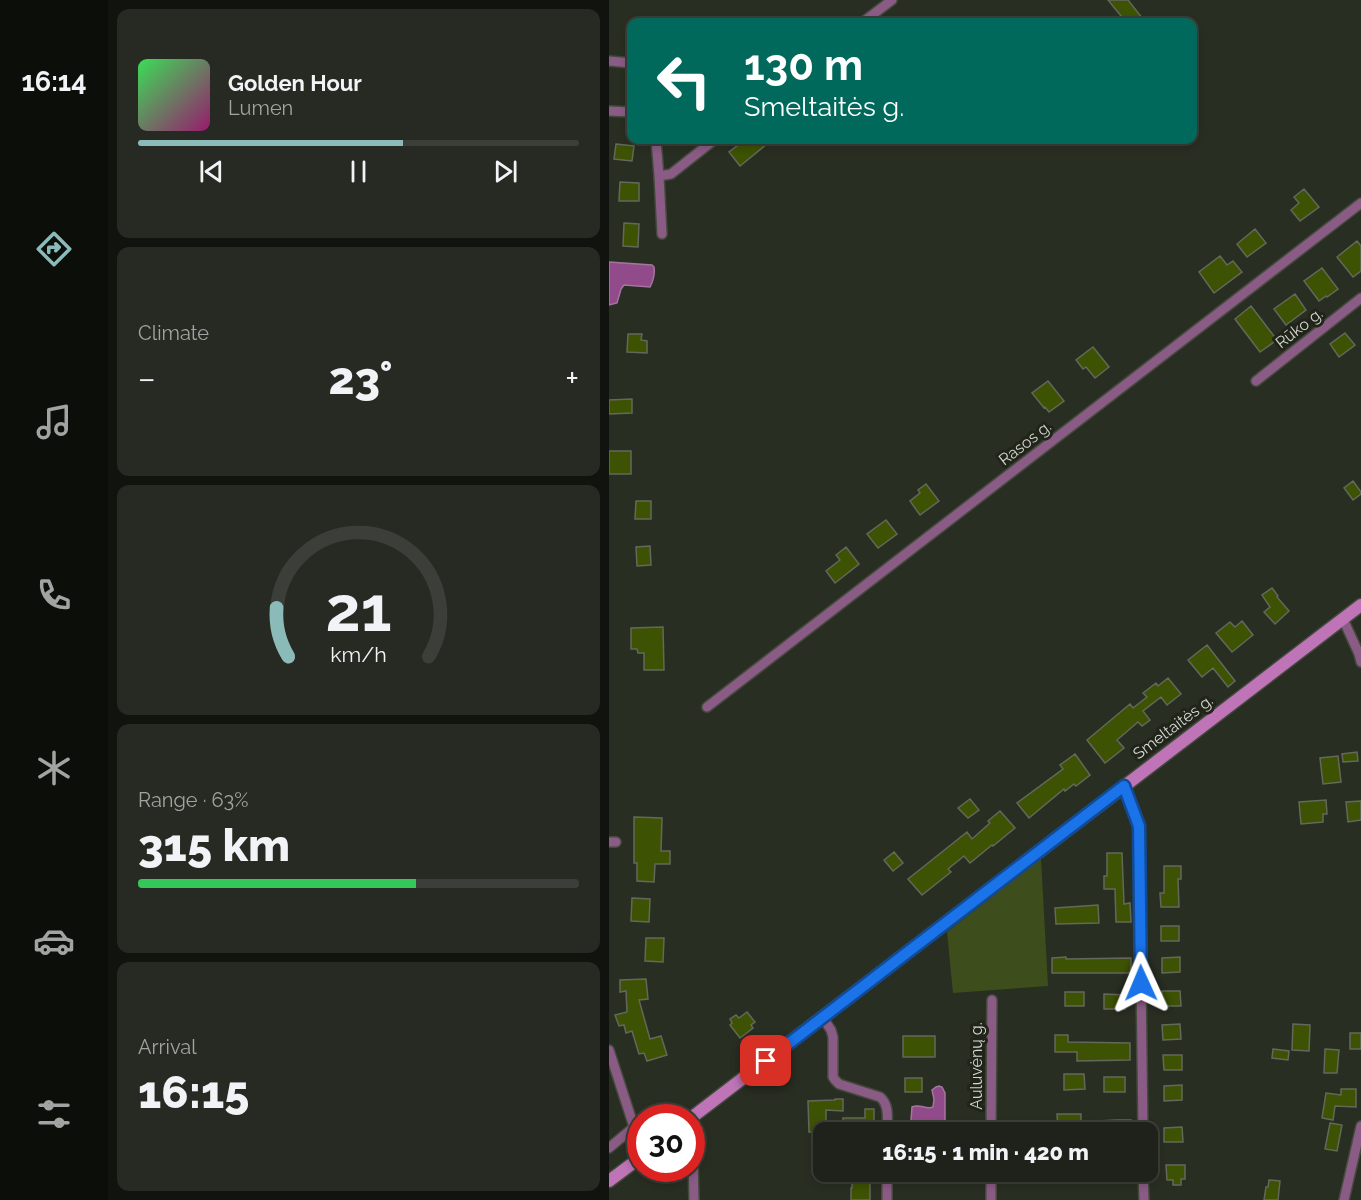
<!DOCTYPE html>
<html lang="en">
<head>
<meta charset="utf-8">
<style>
  body { margin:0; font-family:Raleway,sans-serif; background:#272a23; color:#f1f3f6; height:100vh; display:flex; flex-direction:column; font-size:22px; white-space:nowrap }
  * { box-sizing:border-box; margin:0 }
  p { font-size:20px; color:#a1a4a2 }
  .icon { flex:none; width:33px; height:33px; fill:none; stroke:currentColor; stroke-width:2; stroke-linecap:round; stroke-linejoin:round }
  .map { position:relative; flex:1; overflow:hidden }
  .details { display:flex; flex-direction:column; gap:9px; padding:9px; background:#11130e; width:501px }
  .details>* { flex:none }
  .top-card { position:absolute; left:18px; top:18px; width:570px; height:126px; border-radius:12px; box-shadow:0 3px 9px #0003,0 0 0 2px #3c3f39; background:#00695c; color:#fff; overflow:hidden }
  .speed { position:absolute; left:18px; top:1104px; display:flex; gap:12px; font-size:30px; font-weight:700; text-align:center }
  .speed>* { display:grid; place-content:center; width:78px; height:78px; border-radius:50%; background:#1f221a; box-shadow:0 3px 9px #0003,0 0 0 2px #3c3f39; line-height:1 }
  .speed .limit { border:9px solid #d22; background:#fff; color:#111 }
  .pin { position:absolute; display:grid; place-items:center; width:51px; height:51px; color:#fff; margin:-26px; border-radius:12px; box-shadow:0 3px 9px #0006 }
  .me { position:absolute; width:66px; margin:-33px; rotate:359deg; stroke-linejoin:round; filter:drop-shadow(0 0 4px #0008) }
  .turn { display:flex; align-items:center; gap:21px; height:126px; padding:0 18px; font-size:27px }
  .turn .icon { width:78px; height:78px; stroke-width:2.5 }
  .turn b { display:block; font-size:42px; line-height:51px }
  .big { font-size:45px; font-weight:800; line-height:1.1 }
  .details .tile { flex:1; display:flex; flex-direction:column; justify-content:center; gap:9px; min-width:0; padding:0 21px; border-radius:12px; background:#272a23 }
  .details .dial { align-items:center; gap:0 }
  .dial svg { height:156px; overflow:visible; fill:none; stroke:#3c3f39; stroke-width:7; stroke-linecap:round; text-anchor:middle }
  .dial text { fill:#f1f3f6; stroke:none }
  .song { display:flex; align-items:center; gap:18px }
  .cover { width:72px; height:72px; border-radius:9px; background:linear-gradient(135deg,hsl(130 70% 55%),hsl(320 70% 35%)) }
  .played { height:6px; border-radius:3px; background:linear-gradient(90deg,#8bbbb9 60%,#3c3f39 60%) }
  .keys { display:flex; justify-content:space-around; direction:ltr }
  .heat { display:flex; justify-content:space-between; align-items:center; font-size:33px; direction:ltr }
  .charge { height:9px; border-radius:4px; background:linear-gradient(90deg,#34c759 63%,#3c3f39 0) }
  .trip { position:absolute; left:204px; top:1122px; width:345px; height:60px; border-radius:12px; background:#1f221a; box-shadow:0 3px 9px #0003,0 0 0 2px #3c3f39; font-weight:800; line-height:60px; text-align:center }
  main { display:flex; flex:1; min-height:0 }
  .tabs { display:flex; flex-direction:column; width:108px; justify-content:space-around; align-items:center; background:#0c0e0a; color:#a1a4a2 }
  .tabs .icon { width:42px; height:42px }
  .tabs .current { color:#8bbbb9 }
  .tabs b { font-size:27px; color:#f1f3f6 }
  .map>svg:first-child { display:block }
  .green { fill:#3d4e1c }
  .water { fill:#914b8a; stroke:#a5759f; stroke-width:1.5 }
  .building { fill:#3d5202; stroke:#63685b; stroke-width:1.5 }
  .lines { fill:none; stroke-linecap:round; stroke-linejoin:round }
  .minor-casing { stroke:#44493e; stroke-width:12 }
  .secondary-casing { stroke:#44493e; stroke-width:15 }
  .minor { stroke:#8a5b84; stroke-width:9 }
  .secondary { stroke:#be74b6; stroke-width:12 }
  .route-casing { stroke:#114b97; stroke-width:15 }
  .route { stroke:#1a73e8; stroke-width:10 }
  .labels { text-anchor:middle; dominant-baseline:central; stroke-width:6; stroke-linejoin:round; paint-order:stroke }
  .street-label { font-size:16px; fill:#d4d7d0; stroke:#202419 }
</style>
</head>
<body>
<main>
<nav class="tabs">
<b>16:14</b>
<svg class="icon current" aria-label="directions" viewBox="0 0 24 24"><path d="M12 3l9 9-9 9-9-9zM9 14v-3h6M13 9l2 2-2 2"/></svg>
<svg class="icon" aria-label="music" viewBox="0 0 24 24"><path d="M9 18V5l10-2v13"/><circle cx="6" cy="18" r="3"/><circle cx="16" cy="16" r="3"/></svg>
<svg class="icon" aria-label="phone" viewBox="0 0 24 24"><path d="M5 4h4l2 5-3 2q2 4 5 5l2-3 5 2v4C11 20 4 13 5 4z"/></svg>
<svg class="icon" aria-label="climate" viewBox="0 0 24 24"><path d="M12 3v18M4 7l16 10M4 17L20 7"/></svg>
<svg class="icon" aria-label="car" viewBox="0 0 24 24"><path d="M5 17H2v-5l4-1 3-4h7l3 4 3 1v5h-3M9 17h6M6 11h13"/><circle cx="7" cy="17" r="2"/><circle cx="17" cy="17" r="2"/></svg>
<svg class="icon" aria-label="filters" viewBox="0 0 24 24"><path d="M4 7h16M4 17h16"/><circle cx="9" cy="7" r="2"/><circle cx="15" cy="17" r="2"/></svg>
</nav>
<section class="details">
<div class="tile">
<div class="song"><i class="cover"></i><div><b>Golden Hour</b><p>Lumen</p></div></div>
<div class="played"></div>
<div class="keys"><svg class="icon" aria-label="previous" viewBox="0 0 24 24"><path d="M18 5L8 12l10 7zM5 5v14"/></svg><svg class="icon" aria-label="pause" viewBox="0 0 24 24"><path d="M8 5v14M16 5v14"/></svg><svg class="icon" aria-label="next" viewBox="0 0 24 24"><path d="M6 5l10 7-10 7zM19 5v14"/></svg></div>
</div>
<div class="tile"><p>Climate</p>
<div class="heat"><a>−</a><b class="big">23°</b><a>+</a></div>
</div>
<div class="tile dial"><svg viewBox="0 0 100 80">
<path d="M14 69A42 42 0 1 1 86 69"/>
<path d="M14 69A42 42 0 0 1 8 44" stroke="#8bbbb9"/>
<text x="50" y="56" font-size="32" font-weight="700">21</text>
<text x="50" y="72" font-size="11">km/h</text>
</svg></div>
<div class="tile"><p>Range · 63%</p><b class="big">315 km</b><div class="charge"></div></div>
<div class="tile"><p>Arrival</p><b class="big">16:15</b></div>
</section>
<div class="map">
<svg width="752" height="1200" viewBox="0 0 752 1200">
  <rect width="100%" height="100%" fill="#292e22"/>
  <path class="green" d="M432,859L439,986L344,993L338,932Z"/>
  <path class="water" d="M0,262L43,265L45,267C46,273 44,281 41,287L15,285L12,289L8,303L0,305Z
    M330,1086L333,1087L336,1093V1121L332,1123L304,1124L302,1120L303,1107C310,1103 317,1110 324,1107L325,1099L323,1090L327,1087Z"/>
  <path class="building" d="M499,0H519L534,19L530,22H517Z
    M136,140H163L131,166L120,152Z
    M7,144L25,146L23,161L5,159Z
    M11,182L30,183V201H10Z
    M695,189L710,207L691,221L682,210L690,203L685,197Z
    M15,223L30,224L29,247L14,246Z
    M646,229L657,243L638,257L628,244Z
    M748,241L752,246V271L744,277L728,257Z
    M611,256L618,265L624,261L633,272L605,293L590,272Z
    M713,268L729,289L718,297L717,296L710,301L695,281Z
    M686,294L697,310L677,325L665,309Z
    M642,306L668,340L651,352L626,319Z
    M736,333L746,345L730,357L721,344Z
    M19,334H33L32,340L38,341V353L18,352Z
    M484,347L500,367L486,378L477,367L474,369L467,360Z
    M439,381L455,401L440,412L436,407L435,408L423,393Z
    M23,399V413L0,414V400Z
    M0,451H22V474H0Z
    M744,481L752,492V494L744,500L735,488Z
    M317,484L330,501L311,515L301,501L311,493L309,490Z
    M27,501H42V519H26Z
    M277,520L288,534L269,548L258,534Z
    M41,546L42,565L28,566L27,547Z
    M237,547L250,564L226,583L217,571L231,560L227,555Z
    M663,588L669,596L668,597L680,611L666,624L655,612L661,607L653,595Z
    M633,621L644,635L623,652L607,633L621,622L626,627Z
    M54,627L55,670H35V653H29L28,649H22V628Z
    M598,645L626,681L619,687L604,668L593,677L579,660Z
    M559,678L572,694L558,705L552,697L534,711L541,720L533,726L529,722L508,740L515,748L496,763L478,740L521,704L524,708L538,697L534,693L547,683L549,686Z
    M748,752L749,761L734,762L733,754Z
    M466,754L481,775L467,786L465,784L456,791L455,789L420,818L408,803L454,769L451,765Z
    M729,756L732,782L714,784L711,758Z
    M361,799L370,810L359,818L349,808Z
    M717,800L718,814H714V822L692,824L690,802Z
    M752,801V820L739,822L737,802Z
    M391,811L406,828L384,846L383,845L361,863L355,856L339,869L342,872L313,895L299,879L358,832L363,839L381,823L379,821Z
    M25,817L53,818L52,851H61V864H46L45,882L28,881V863H25Z
    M285,852L294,863L284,871L275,860Z
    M498,853H513L515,904L521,903L522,922H507L506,889H495V876H498Z
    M555,866H572V879H569L570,907H552L551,893H555Z
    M23,898L41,899L40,922L22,921Z
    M489,905L490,923L447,924L446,908Z
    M552,926H570V941H552Z
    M37,938H55L54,962L36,961Z
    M457,957V959L522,958V973H443V958Z
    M571,957V972L553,973V958Z
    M37,979L39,999L30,1000L41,1039L52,1036L58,1055L38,1061L35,1053L30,1054L23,1031L17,1033L15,1025L10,1026L6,1015L18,1012L17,991L11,992V980Z
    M553,991H571L572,1006H553Z
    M456,992H475V1006H456Z
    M495,994L517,995L516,1009H495Z
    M138,1012L146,1022L142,1025L144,1028L131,1038L121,1025L123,1023L121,1019L127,1015L130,1018Z
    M571,1024L572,1039L554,1040L553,1025Z
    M684,1024L701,1025L700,1051L683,1050Z
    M741,1033H752V1049H741Z
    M446,1035H459V1042L521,1043V1060L468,1061V1052H446Z
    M294,1036H326V1057H294Z
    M664,1049L680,1051L679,1060L663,1058Z
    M716,1049L730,1050L728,1073H715Z
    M554,1055H573V1070H555Z
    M455,1074H475L476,1089L455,1090Z
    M495,1077H516V1092H495Z
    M296,1078H313V1092H296Z
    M573,1085V1100L555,1101V1086Z
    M732,1089H747V1107L726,1106L724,1120L713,1118L717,1093L732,1095Z
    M226,1099H234V1111L217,1110V1132H200L199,1101L226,1100Z
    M256,1109H265V1132H234V1118H256Z
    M448,1114H472V1129H449Z
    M508,1120H522V1132H488V1121Z
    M721,1123L733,1125L728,1151L716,1149Z
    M573,1127L574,1142H555V1128Z
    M557,1165H576V1179H572V1185H564V1180H558Z
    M243,1172H261V1200H242V1188H243Z
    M660,1180L671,1181L669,1200H655L657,1187H659Z"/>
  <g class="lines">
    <defs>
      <path id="minor" d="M254,22L283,0
        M0,61L22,63
        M0,111L22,112
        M47,140L50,176L53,234
        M50,176L62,174L105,140
        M647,381L752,298
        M734,619L750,654L752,662
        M98,707L752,203
        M515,786L530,826L534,1132
        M0,842H7
        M214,1018L222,1030L224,1037V1077L226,1080L230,1084L271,1097C281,1105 278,1120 278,1132
        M0,1050L25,1127L0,1148
        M382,1132L383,1000
        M84,1159L85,1200
        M278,1172V1200
        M534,1172L535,1200
        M382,1200V1172
        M735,1200L752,1126"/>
      <path id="secondary" d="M82,1118L752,605
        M0,1181L32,1157"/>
    </defs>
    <use href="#minor" class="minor-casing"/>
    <use href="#secondary" class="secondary-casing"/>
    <use href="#minor" class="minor"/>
    <use href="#secondary" class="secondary"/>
  </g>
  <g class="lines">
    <defs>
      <path id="route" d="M157,1061L515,786L530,826L532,983"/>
    </defs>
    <use href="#route" class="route-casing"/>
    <use href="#route" class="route"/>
  </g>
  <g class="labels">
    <g class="street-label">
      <text transform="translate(690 328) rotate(-38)">Rūko g.</text>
      <text transform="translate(416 443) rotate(-38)">Rasos g.</text>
      <text transform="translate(564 727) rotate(-37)">Smeltaitės g.</text>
      <text transform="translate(367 1066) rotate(-90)">Auluvėnų g.</text>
    </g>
  </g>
</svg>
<div class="speed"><div class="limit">30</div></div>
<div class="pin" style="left:157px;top:1061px;background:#d93025"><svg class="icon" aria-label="arrive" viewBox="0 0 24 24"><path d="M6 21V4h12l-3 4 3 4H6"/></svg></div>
<svg class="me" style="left:532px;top:983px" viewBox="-20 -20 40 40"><path d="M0-17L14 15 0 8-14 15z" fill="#1a73e8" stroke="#fff" stroke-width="4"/></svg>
<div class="trip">16:15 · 1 min · 420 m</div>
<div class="top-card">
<div class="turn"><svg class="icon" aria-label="left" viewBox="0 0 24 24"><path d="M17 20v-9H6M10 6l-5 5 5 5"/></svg><div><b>130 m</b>Smeltaitės g.</div></div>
</div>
</div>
</main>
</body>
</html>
